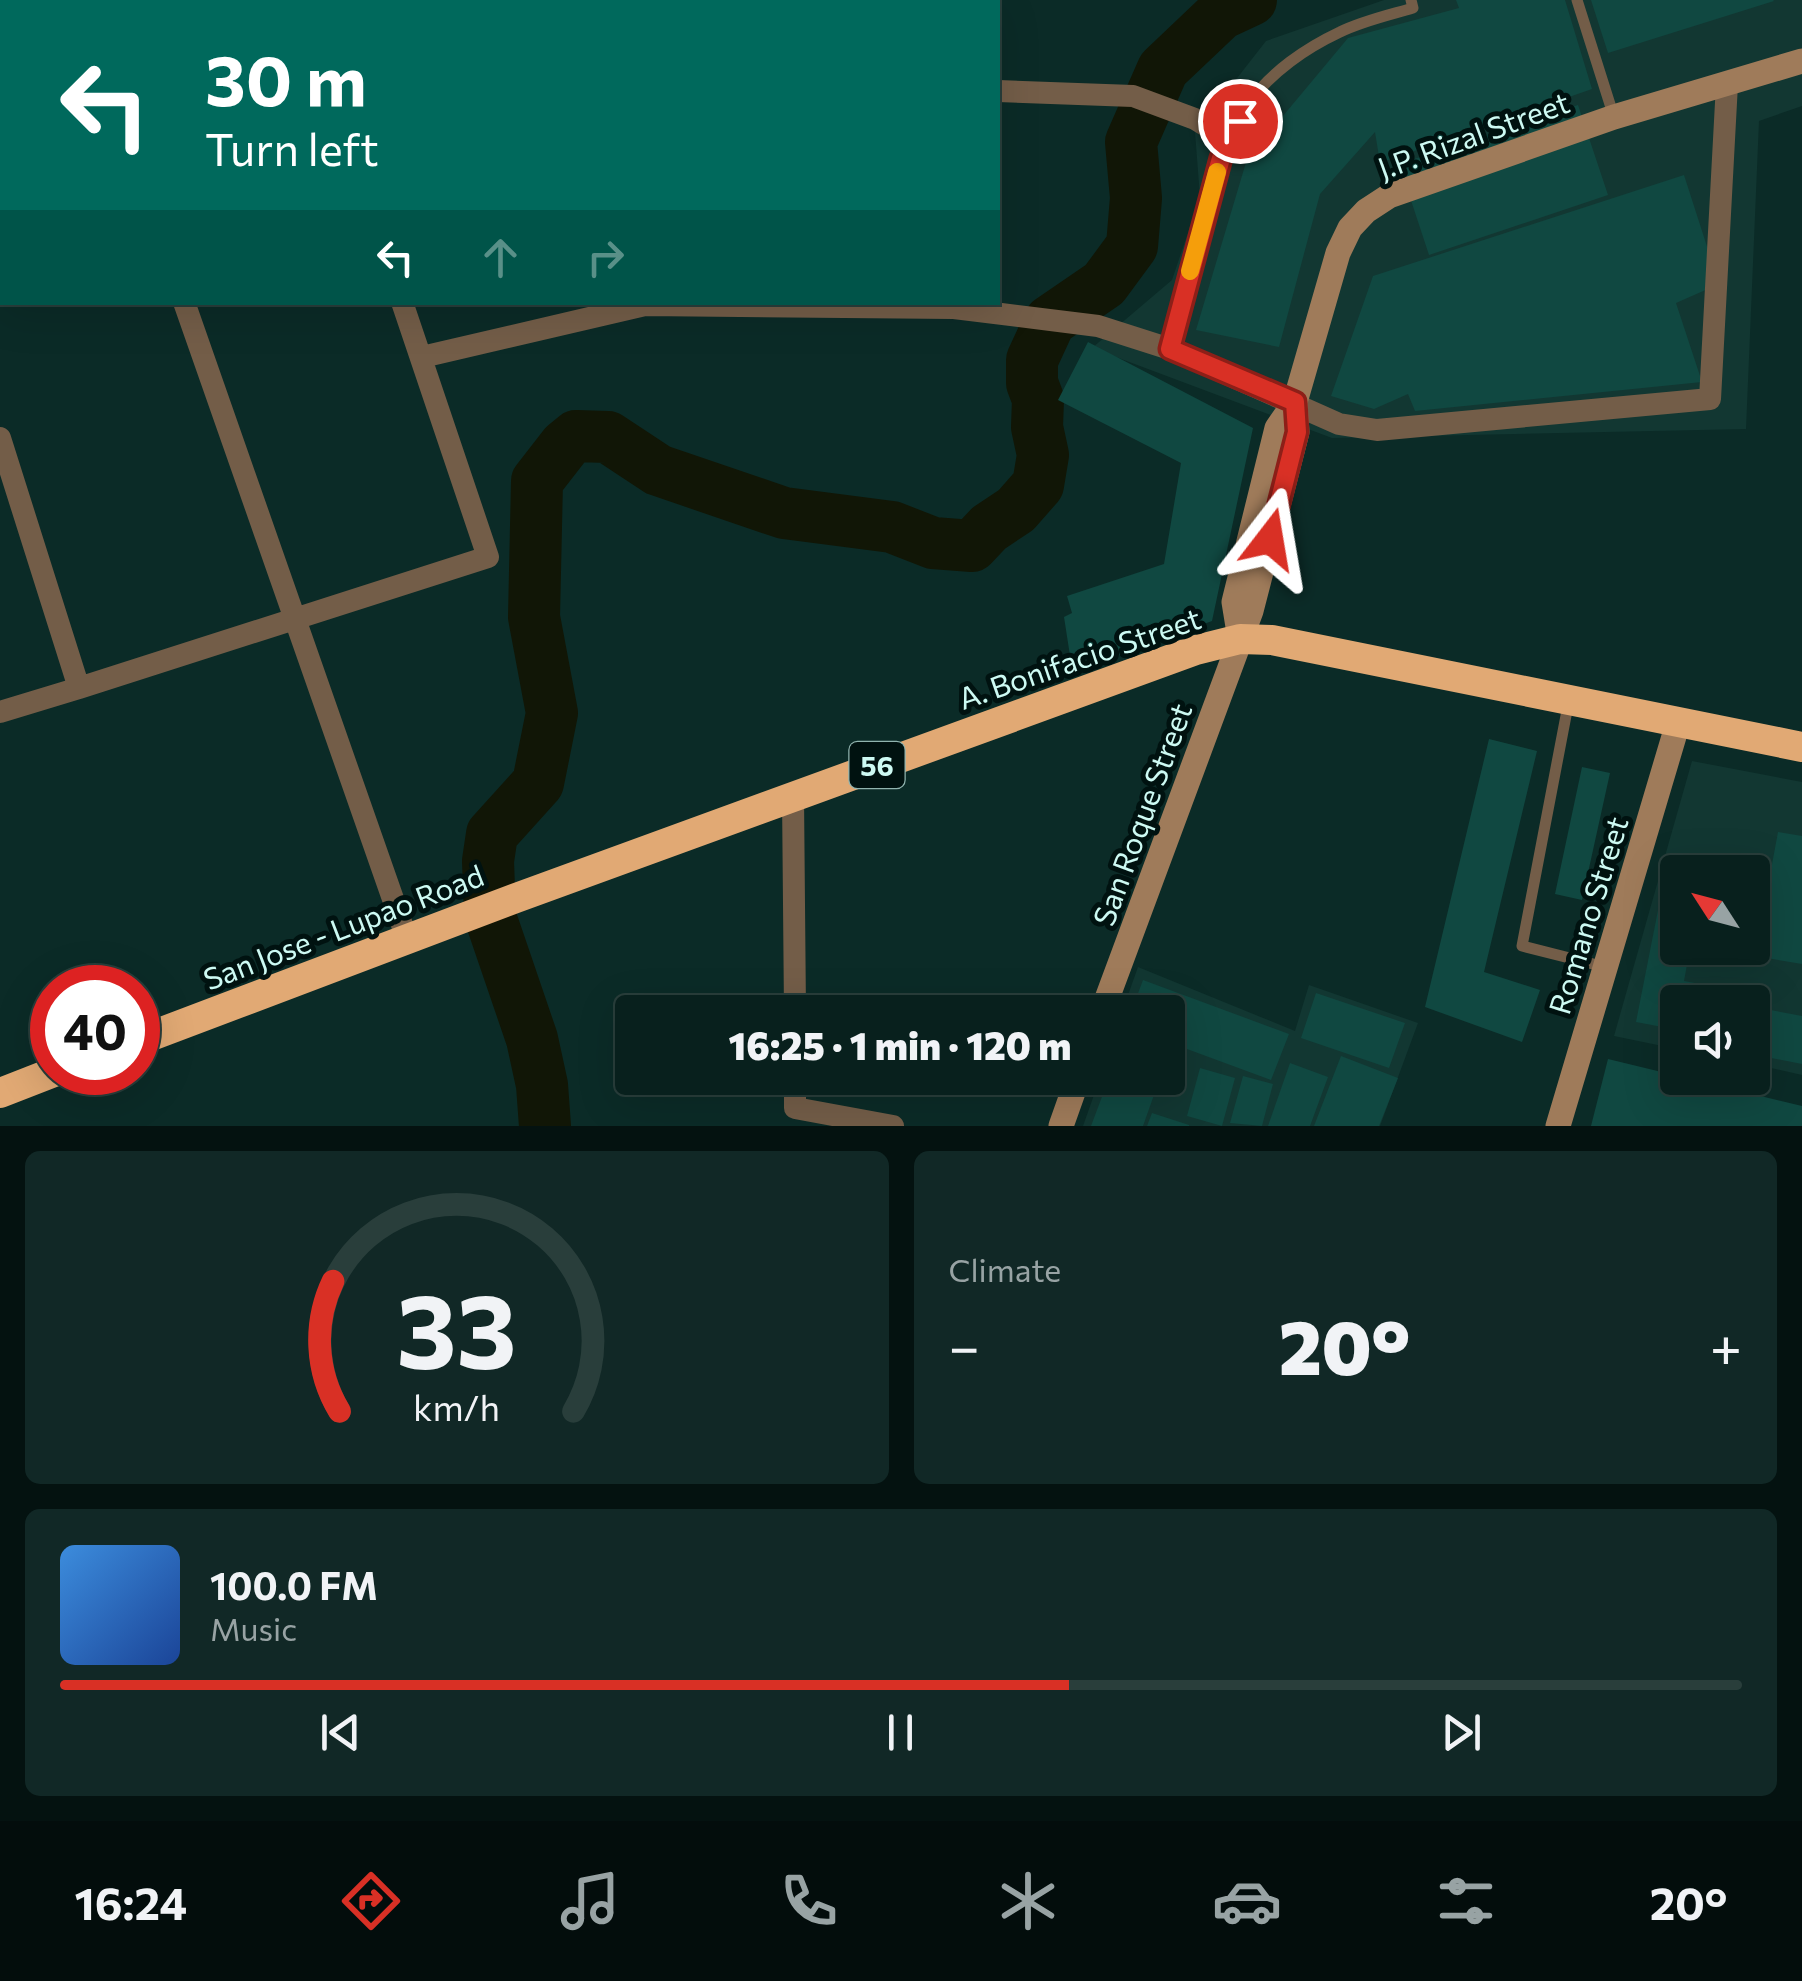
<!DOCTYPE html>
<html lang="en">
<head>
<meta charset="utf-8">
<style>
  body { margin:0; font-family:Commissioner,sans-serif; background:#112826; color:#f1f3f6; height:100vh; display:flex; flex-direction:column; font-size:38px; white-space:nowrap }
  * { box-sizing:border-box; margin:0 }
  p { font-size:32px; color:#98a3a4 }
  .icon { flex:none; width:55px; height:55px; fill:none; stroke:currentColor; stroke-width:2; stroke-linecap:round; stroke-linejoin:round }
  .map { position:relative; height:1126px; overflow:hidden }
  .side { display:flex; flex-direction:column; gap:25px; padding:25px; background:#041210; flex:1 }
  .side>* { flex:none }
  .top-card { position:absolute; left:0px; top:0px; width:1000px; height:305px; box-shadow:0 10px 40px #0002,0 0 0 2px #293e3b; background:#00695c; color:#fff; overflow:hidden }
  .needle { width:65px; rotate:306deg }
  .fabs { position:absolute; left:1660px; top:855px; display:grid; gap:20px }
  .fabs a { display:grid; place-items:center; width:110px; height:110px; border-radius:10px; background:#08201d; box-shadow:0 10px 40px #0002,0 0 0 2px #293e3b; font-size:50px }
  .speed { position:absolute; left:30px; top:965px; display:flex; gap:20px; font-size:50px; font-weight:700; text-align:center }
  .speed>* { display:grid; place-content:center; width:130px; height:130px; border-radius:50%; background:#08201d; box-shadow:0 10px 40px #0002,0 0 0 2px #293e3b; line-height:1 }
  .speed .limit { border:15px solid #d22; background:#fff; color:#111 }
  .pin { position:absolute; display:grid; place-items:center; width:85px; height:85px; color:#fff; margin:-42px; border:5px solid #fff; border-radius:50%; box-shadow:0 2px 10px #0007 }
  .me { position:absolute; width:110px; margin:-55px; rotate:14deg; stroke-linejoin:round; filter:drop-shadow(0 0 8px #0008) }
  .turn { display:flex; align-items:center; gap:35px; height:210px; padding:0 40px; font-size:45px }
  .turn .icon { width:130px; height:130px; stroke-width:2.5 }
  .turn b { display:block; font-size:70px; line-height:85px }
  .lanes { display:flex; align-items:center; height:95px; padding:0 40px; background:#0003; justify-content:center; gap:50px; direction:ltr }
  .lanes .off { opacity:.35 }
  .big { font-size:75px; font-weight:800; line-height:1.1 }
  .side .card { flex:1; display:flex; flex-direction:column; justify-content:center; gap:15px; min-width:0; padding:0 35px; border-radius:15px; background:#112826 }
  .side .dial { align-items:center; gap:0 }
  .dial svg { height:260px; overflow:visible; fill:none; stroke:#293e3b; stroke-width:7; stroke-linecap:round; text-anchor:middle }
  .dial text { fill:#f1f3f6; stroke:none }
  .song { display:flex; align-items:center; gap:30px }
  .cover { width:120px; height:120px; border-radius:15px; background:linear-gradient(135deg,hsl(210 70% 55%),hsl(220 70% 35%)) }
  .played { height:10px; border-radius:5px; background:linear-gradient(90deg,#d93025 60%,#293e3b 60%) }
  .keys { display:flex; justify-content:space-around; direction:ltr }
  .heat { display:flex; justify-content:space-between; align-items:center; font-size:55px; direction:ltr }
  .side .tiles { flex:1; display:grid; gap:25px; grid-template-columns:1fr 1fr }
  .card:last-child { grid-column:span 2 }
  .trip { position:absolute; left:615px; top:995px; width:570px; height:100px; border-radius:10px; background:#08201d; box-shadow:0 10px 40px #0002,0 0 0 2px #293e3b; font-weight:800; line-height:100px; text-align:center }
  .menu { display:flex; height:160px; justify-content:space-around; align-items:center; background:#030d0c; color:#98a3a4 }
  .menu .icon { width:70px; height:70px }
  .menu .active { color:#d93025 }
  .menu b { font-size:45px; color:#f1f3f6 }
  .map>svg:first-child { display:block }
  .built { fill:#123732; fill-rule:evenodd }
  .lines { fill:none; stroke-linecap:round; stroke-linejoin:round }
  .river { stroke:#111606; stroke-width:52 }
  .building { fill:#104841 }
  .lane { stroke:#735d48; stroke-width:11 }
  .street { stroke:#735d48; stroke-width:22 }
  .secondary { stroke:#9f7b5a; stroke-width:25 }
  .highway { stroke:#e1a974; stroke-width:30 }
  .route-casing { stroke:#8d1f18; stroke-width:25 }
  .route { stroke:#d93025; stroke-width:18 }
  .slow { stroke:#f59e0b; stroke-width:18 }
  .labels { text-anchor:middle; dominant-baseline:central; stroke-width:10; stroke-linejoin:round; paint-order:stroke }
  .shield { fill:#001210; stroke:#90b4af; stroke-width:2.5 }
  .shield-label { font-size:28px; font-weight:bold; fill:#cdfaf3 }
  .street-label { font-size:30px; fill:#cdfaf3; stroke:#001210 }
</style>
</head>
<body>
<div class="map">
<svg width="1802" height="1126" viewBox="0 0 1802 1126">
  <rect width="100%" height="100%" fill="#0b2b27"/>
  <path class="built" d="M1384,0H1802V106L1759,121L1746,429L1332,438L1092,348L1172,280L1200,197L1195,132L1266,41Z
    M1692,761L1802,782V1075L1753,1064L1752,1002H1678L1677,1049L1614,1036ZM1678,872H1752V948H1678Z
    M1138,967L1295,1031L1309,985L1418,1023L1380,1126H1083L1100,1078H1168V1012H1122Z"/>
  <g class="lines">
    <path class="river" d="M545,1126L542,1085L532,1039L490,916L488,861L492,834L538,783L552,713L534,617L537,481L565,445L576,436L608,437L658,470L784,513L892,527L933,543L972,546L989,528L1016,510L1038,485L1043,455L1037,427L1038,399L1032,383V360L1050,321L1104,284L1132,246L1136,198L1131,142L1163,69L1221,14L1251,0"/>
  </g>
  <path class="building" d="M1456,0H1565L1592,89L1380,163L1375,132L1320,194L1279,347L1196,330L1247,159L1348,38L1459,8Z
    M1591,0H1773L1774,1L1608,53Z
    M1578,105L1608,195L1429,255L1399,164Z
    M1684,175L1712,262L1710,288L1676,303L1702,382L1415,411L1408,394L1374,409L1331,396L1373,276Z
    M1088,342L1253,428L1212,621L1093,665L1089,656L1071,662L1064,617L1072,613L1067,596L1164,564L1181,463L1058,400Z
    M1489,739L1537,751L1484,972L1540,990L1522,1042L1425,1007Z
    M1582,767L1610,773L1582,900L1555,894Z
    M1778,832L1802,836V964L1755,956Z
    M1660,900L1678,903V948H1690L1684,981L1767,996L1765,1009L1802,1016V1064L1756,1055L1759,1038L1752,1036V1002H1678V1022H1675L1673,1029L1636,1022Z
    M1697,948H1744L1742,958Z
    M1143,980L1289,1034L1271,1080L1168,1042V1012H1131Z
    M1316,993L1405,1023L1389,1068L1301,1038Z
    M1341,1056L1398,1078L1379,1126H1314Z
    M1608,1059L1802,1106V1126H1591Z
    M1290,1063L1328,1077L1310,1126H1268Z
    M1200,1068L1235,1078L1222,1126L1187,1116Z
    M1243,1076L1273,1084L1262,1126L1230,1123Z
    M1109,1078H1160L1143,1126H1091Z
    M1152,1113L1189,1125V1126H1147Z"/>
  <g class="lines">
    <path class="lane" d="M1577,0L1614,117
      M1170,349C1189,276 1208,163 1250,102C1271,72 1306,48 1340,32C1362,21 1389,15 1413,8L1411,0
      M1569,700L1522,946L1605,967"/>
    <path class="street" d="M0,74H2
      M998,91L1133,96L1195,119L1229,140
      M184,302L407,939
      M422,357L645,305L954,308L1098,326L1170,349L1339,424L1377,430L1710,399L1727,84
      M0,438L79,688L488,557L402,302
      M0,712L79,688
      M793,796L795,1012
      M795,1078V1108L893,1126"/>
    <path class="secondary" d="M1240,639L1234,602L1277,428L1295,402L1338,253L1350,228L1366,211L1389,196L1614,117L1802,61
      M1102,1012L1251,611L1297,432L1295,402
      M1061,1126L1078,1078
      M1558,1126L1678,723"/>
    <path class="highway" d="M138,1041L516,898L1196,650L1240,639L1272,640L1802,747
      M0,1093L54,1072"/>
  </g>
  <g class="lines">
    <defs>
      <path id="route" d="M1240,121L1221,158L1170,349L1295,402L1297,432L1270,539"/>
    </defs>
    <use href="#route" class="route-casing"/>
    <use href="#route" class="route"/>
    <path class="slow" d="M1190,271L1217,172"/>
  </g>
  <g class="labels">
    <rect class="shield" x="849.5" y="742" width="55" height="46" rx="8"/>
    <g class="shield-label">
      <text x="877" y="765">56</text>
    </g>
    <g class="street-label">
      <text transform="translate(1473 134) rotate(-20)">J.P. Rizal Street</text>
      <text transform="translate(1079 657) rotate(-19)">A. Bonifacio Street</text>
      <text transform="translate(1141 814) rotate(-70)">San Roque Street</text>
      <text transform="translate(1587 915) rotate(-73)">Romano Street</text>
      <text transform="translate(343 926) rotate(-21)">San Jose - Lupao Road</text>
    </g>
  </g>
</svg>
<div class="fabs">
<a><svg class="needle" viewBox="-14 -14 28 28"><path d="M0-13l5 13h-10z" fill="#e53935"/><path d="M0 13l5-13h-10z" fill="#98a3a4"/></svg></a>
<a><svg class="icon" aria-label="sound" viewBox="0 0 24 24"><path d="M4 9h4l5-4v14l-5-4H4zM17 9q2 3 0 6"/></svg></a>
</div>
<div class="speed"><div class="limit">40</div></div>
<div class="pin" style="left:1240px;top:121px;background:#d93025"><svg class="icon" aria-label="arrive" viewBox="0 0 24 24"><path d="M6 21V4h12l-3 4 3 4H6"/></svg></div>
<svg class="me" style="left:1270px;top:539px" viewBox="-20 -20 40 40"><path d="M0-17L14 15 0 8-14 15z" fill="#d93025" stroke="#fff" stroke-width="4"/></svg>
<div class="trip">16:25 · 1 min · 120 m</div>
<div class="top-card">
<div class="turn"><svg class="icon" aria-label="left" viewBox="0 0 24 24"><path d="M17 20v-9H6M10 6l-5 5 5 5"/></svg><div><b>30 m</b>Turn left</div></div>
<div class="lanes"><svg class="icon" aria-label="left" viewBox="0 0 24 24"><path d="M17 20v-9H6M10 6l-5 5 5 5"/></svg><svg class="icon off" aria-label="ahead" viewBox="0 0 24 24"><path d="M12 20V5M6 11l6-6 6 6"/></svg><svg class="icon off" aria-label="right" viewBox="0 0 24 24"><path d="M7 20v-9h11M14 6l5 5-5 5"/></svg></div>
</div>
</div>
<section class="side">
<div class="tiles">
<div class="card dial"><svg viewBox="0 0 100 80">
<path d="M14 69A42 42 0 1 1 86 69"/>
<path d="M14 69A42 42 0 0 1 12 29" stroke="#d93025"/>
<text x="50" y="56" font-size="32" font-weight="700">33</text>
<text x="50" y="72" font-size="11">km/h</text>
</svg></div>
<div class="card"><p>Climate</p>
<div class="heat"><a>−</a><b class="big">20°</b><a>+</a></div>
</div>
<div class="card">
<div class="song"><i class="cover"></i><div><b>100.0 FM</b><p>Music</p></div></div>
<div class="played"></div>
<div class="keys"><svg class="icon" aria-label="previous" viewBox="0 0 24 24"><path d="M18 5L8 12l10 7zM5 5v14"/></svg><svg class="icon" aria-label="pause" viewBox="0 0 24 24"><path d="M8 5v14M16 5v14"/></svg><svg class="icon" aria-label="next" viewBox="0 0 24 24"><path d="M6 5l10 7-10 7zM19 5v14"/></svg></div>
</div>
</div>
</section>
<nav class="menu">
<b>16:24</b>
<svg class="icon active" aria-label="directions" viewBox="0 0 24 24"><path d="M12 3l9 9-9 9-9-9zM9 14v-3h6M13 9l2 2-2 2"/></svg>
<svg class="icon" aria-label="music" viewBox="0 0 24 24"><path d="M9 18V5l10-2v13"/><circle cx="6" cy="18" r="3"/><circle cx="16" cy="16" r="3"/></svg>
<svg class="icon" aria-label="phone" viewBox="0 0 24 24"><path d="M5 4h4l2 5-3 2q2 4 5 5l2-3 5 2v4C11 20 4 13 5 4z"/></svg>
<svg class="icon" aria-label="climate" viewBox="0 0 24 24"><path d="M12 3v18M4 7l16 10M4 17L20 7"/></svg>
<svg class="icon" aria-label="car" viewBox="0 0 24 24"><path d="M5 17H2v-5l4-1 3-4h7l3 4 3 1v5h-3M9 17h6M6 11h13"/><circle cx="7" cy="17" r="2"/><circle cx="17" cy="17" r="2"/></svg>
<svg class="icon" aria-label="filters" viewBox="0 0 24 24"><path d="M4 7h16M4 17h16"/><circle cx="9" cy="7" r="2"/><circle cx="15" cy="17" r="2"/></svg>
<b>20°</b>
</nav>
</body>
</html>
